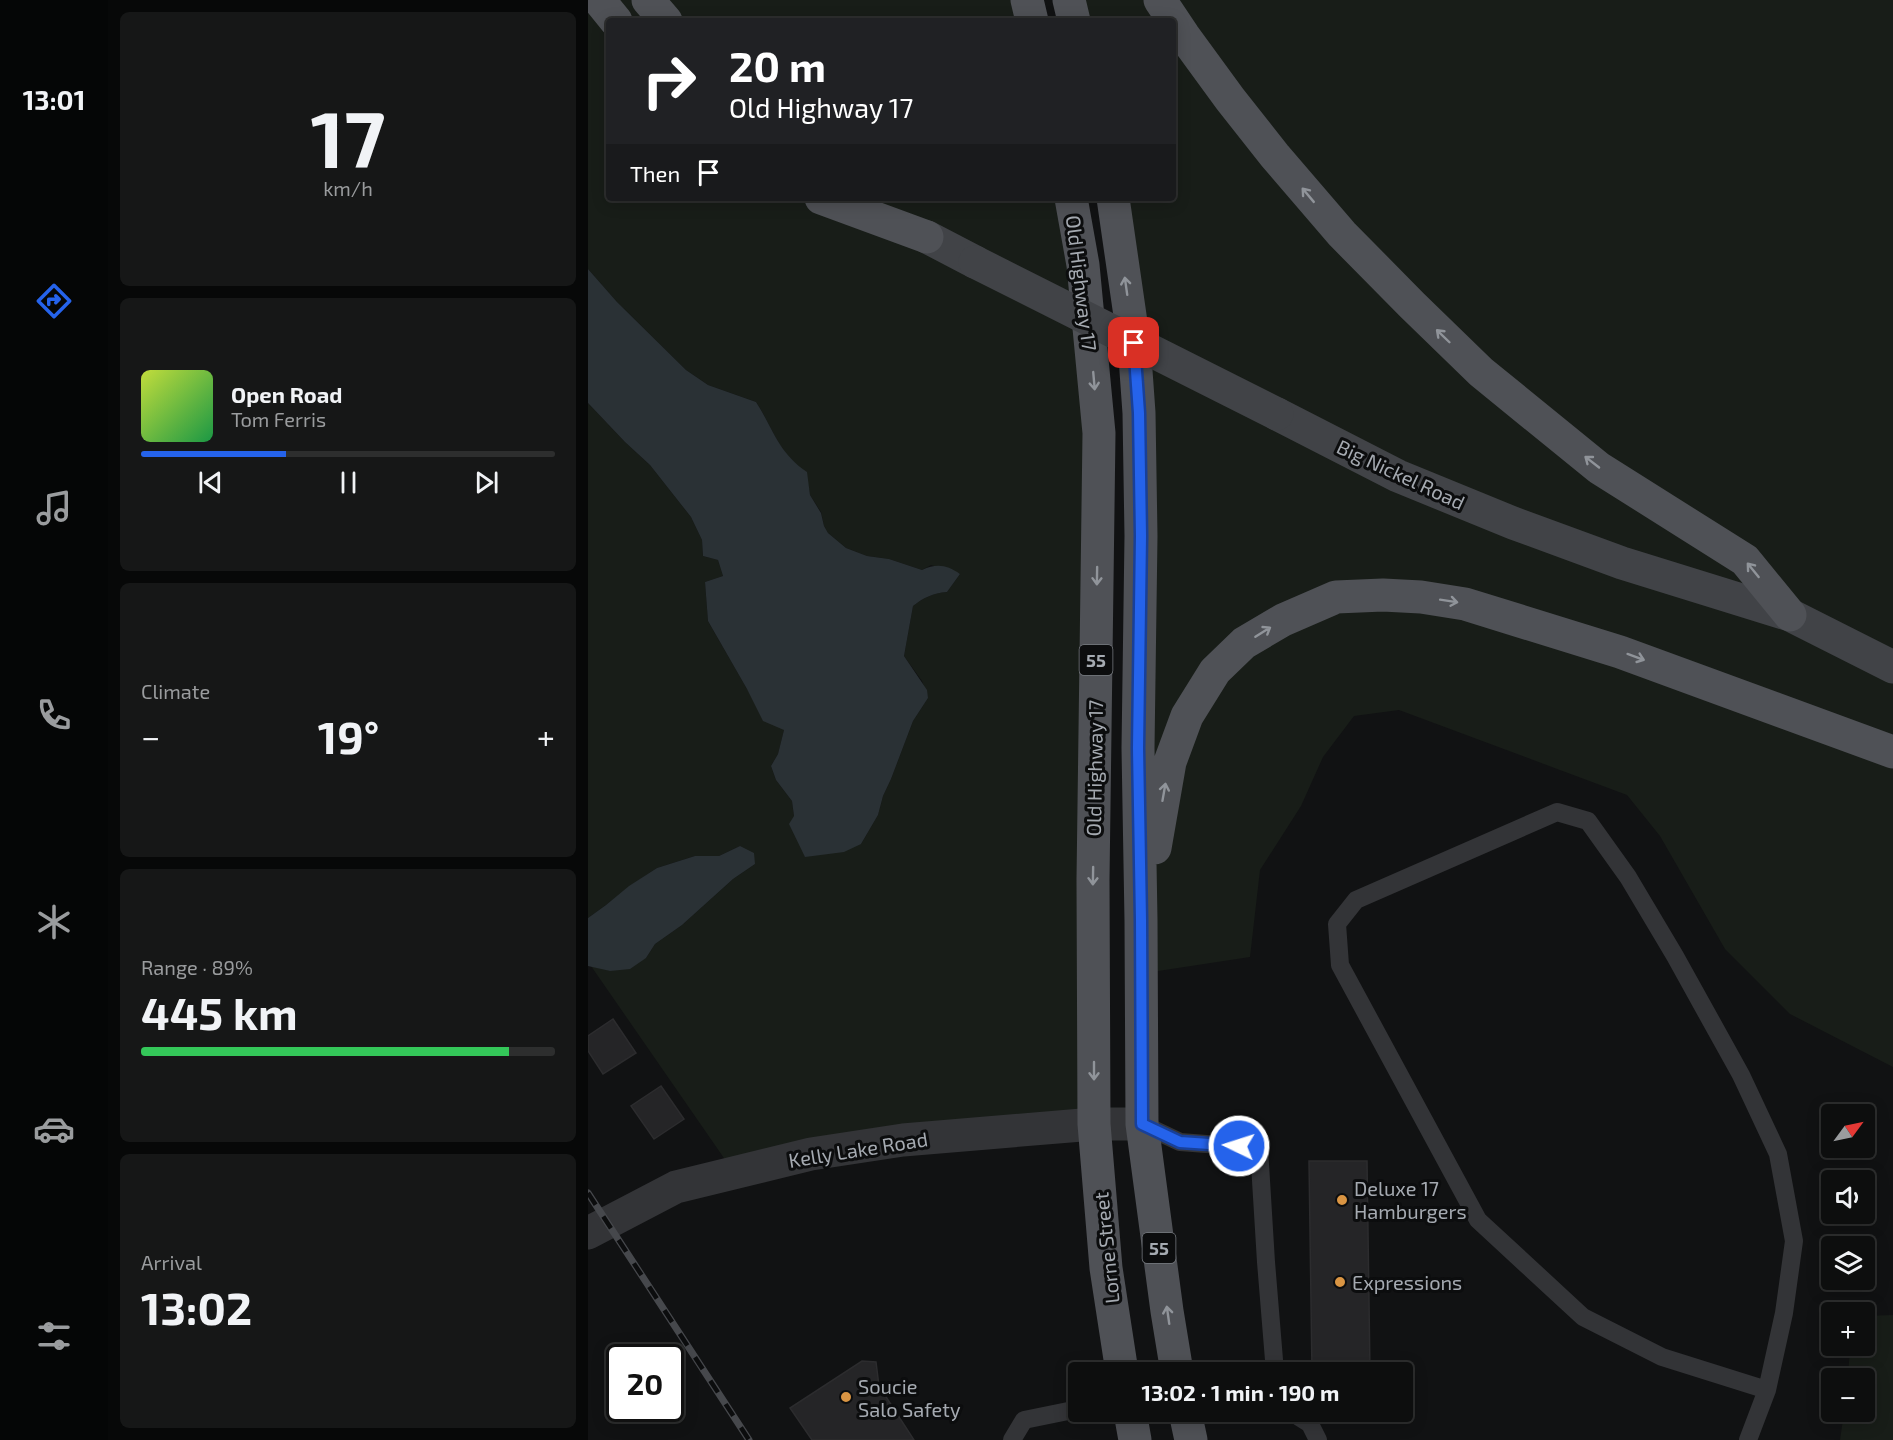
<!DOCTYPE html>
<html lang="en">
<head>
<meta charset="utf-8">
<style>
  body { margin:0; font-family:"Exo 2",sans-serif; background:#161717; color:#f1f3f6; height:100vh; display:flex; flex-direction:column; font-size:22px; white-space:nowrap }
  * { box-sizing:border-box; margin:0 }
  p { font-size:20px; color:#9a9c9e }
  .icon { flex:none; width:33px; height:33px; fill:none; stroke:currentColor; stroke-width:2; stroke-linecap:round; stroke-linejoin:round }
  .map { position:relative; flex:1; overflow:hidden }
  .details { display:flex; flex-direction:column; gap:12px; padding:12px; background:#070808; width:480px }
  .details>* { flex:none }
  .guide { position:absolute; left:18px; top:18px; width:570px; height:183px; border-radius:6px; box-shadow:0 3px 15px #0003,0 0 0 2px #2d2e2e; background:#202124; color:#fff; overflow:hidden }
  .needle { width:39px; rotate:57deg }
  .buttons { position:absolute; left:1233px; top:1104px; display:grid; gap:12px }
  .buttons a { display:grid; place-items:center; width:54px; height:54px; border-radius:6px; background:#0d0e0e; box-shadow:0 3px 15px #0003,0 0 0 2px #2d2e2e; font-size:30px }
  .speed { position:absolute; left:18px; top:1344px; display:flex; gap:12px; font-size:30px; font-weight:700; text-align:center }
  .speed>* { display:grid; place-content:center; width:78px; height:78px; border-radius:50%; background:#0d0e0e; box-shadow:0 3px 15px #0003,0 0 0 2px #2d2e2e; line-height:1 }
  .speed .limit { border:3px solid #111; border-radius:9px; background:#fff; color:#111 }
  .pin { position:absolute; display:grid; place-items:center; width:51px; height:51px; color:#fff; margin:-26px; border-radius:12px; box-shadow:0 3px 9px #0006 }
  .me { position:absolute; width:66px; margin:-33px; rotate:274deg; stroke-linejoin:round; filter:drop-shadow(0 0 4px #0008) }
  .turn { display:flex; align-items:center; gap:21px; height:126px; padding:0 24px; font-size:27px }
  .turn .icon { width:78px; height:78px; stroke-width:2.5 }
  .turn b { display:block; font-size:42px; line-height:51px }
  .then { display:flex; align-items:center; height:57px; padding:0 24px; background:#0003; gap:12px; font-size:22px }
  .big { font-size:45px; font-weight:700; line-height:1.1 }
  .details .card { flex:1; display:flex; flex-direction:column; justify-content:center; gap:9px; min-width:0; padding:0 21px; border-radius:9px; background:#161717 }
  .details .dial { align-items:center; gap:0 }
  .dial b { font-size:78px; line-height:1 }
  .song { display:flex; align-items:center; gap:18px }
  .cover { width:72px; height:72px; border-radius:9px; background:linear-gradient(135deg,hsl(70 70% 55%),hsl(140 70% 35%)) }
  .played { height:6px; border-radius:3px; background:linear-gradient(90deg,#2563eb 35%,#2d2e2e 35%) }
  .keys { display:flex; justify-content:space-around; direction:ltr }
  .heat { display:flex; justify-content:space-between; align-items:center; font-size:33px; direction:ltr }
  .charge { height:9px; border-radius:4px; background:linear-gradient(90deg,#34c759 89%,#2d2e2e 0) }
  .trip { position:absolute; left:480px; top:1362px; width:345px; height:60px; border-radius:6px; background:#0d0e0e; box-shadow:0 3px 15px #0003,0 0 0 2px #2d2e2e; font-weight:700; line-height:60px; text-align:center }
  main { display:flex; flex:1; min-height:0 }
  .dock { display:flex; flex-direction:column; width:108px; justify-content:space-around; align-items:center; background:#050606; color:#9a9c9e }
  .dock .icon { width:42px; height:42px }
  .dock .active { color:#2563eb }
  .dock b { font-size:27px; color:#f1f3f6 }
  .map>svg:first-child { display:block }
  .green { fill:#181d18 }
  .water { fill:#2a3135 }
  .building { fill:#252527; stroke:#2c2c2e; stroke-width:1.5 }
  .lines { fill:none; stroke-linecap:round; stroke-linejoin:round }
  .service { stroke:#333437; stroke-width:18 }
  .tertiary { stroke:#333437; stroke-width:33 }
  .secondary { stroke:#414347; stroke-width:33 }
  .primary { stroke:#4f5156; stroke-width:33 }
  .rail-casing { stroke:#46484c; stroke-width:7 }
  .rail { stroke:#0c0d0e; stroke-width:4.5; stroke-dasharray:14; stroke-linecap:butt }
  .secondary-bridge { stroke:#414347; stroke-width:33 }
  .oneway { stroke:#90949a }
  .route-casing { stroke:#184099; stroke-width:15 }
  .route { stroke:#2563eb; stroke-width:10 }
  .poi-dot { fill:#da9543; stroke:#0c0d0e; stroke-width:2 }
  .labels { text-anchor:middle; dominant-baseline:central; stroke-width:6; stroke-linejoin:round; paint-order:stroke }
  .shield { fill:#0c0d0e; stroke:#777b80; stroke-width:1.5 }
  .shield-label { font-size:18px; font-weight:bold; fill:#a5aab1 }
  .street-label { font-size:20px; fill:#a5aab1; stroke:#0c0d0e }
  .poi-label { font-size:20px; fill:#a5aab1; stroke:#0c0d0e; text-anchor:start }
</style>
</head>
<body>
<main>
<nav class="dock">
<b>13:01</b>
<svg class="icon active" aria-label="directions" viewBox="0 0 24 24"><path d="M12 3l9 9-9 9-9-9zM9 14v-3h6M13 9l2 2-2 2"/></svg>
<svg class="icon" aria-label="music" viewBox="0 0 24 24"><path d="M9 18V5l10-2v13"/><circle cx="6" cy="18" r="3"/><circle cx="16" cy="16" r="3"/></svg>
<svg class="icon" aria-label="phone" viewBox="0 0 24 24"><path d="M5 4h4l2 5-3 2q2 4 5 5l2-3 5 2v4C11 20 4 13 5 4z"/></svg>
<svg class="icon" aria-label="climate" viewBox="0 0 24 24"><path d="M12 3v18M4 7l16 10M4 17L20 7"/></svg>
<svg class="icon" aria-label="car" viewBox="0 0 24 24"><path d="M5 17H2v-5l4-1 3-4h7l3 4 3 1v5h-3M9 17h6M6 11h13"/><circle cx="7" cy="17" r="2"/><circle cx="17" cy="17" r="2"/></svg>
<svg class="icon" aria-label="filters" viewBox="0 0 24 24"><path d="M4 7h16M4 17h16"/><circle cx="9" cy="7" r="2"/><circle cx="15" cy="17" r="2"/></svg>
</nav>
<section class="details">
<div class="card dial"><b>17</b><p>km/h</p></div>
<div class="card">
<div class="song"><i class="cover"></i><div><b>Open Road</b><p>Tom Ferris</p></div></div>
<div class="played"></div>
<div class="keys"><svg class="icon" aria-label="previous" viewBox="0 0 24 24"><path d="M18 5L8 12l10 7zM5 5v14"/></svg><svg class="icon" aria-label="pause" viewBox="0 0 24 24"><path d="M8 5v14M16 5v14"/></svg><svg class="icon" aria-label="next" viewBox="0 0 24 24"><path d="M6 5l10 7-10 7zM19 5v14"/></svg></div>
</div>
<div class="card"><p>Climate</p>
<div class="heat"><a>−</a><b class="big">19°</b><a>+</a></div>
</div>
<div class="card"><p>Range · 89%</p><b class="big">445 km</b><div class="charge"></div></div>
<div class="card"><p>Arrival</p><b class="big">13:02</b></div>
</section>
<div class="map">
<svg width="1305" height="1440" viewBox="0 0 1305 1440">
  <rect width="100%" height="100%" fill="#111213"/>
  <path class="green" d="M0,0H436L442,21H21V198H481L493,268L504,1126L147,1174L3,966L22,971L58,958L67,944L94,925L145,879L167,864L152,846L131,856H107L69,868L42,886L18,905L0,918V403L37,442L62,465L103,517L114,540L115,556L130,560L135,576L117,582L120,621L159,689L196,730L190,754L183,766L188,780L204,801L206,816L273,844L290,815L295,796L303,779L325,721L340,698L334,681L316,656L325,606C335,598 345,593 359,592L372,574L343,565L334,570L301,559L279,556L258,548L240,533L236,526L233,512L222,495L218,472C190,452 186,430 168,402L120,385L98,370L29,302L0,269Z
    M483,0H1305V1067L1202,1014L1137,949L1072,836L1039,795L811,710L766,716L735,757L713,806L672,870L662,957L557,973L528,198H585V21H488Z
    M1305,1315V1440H1252L1256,1412H1276V1378H1260L1262,1346H1276L1277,1316Z"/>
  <path class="water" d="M0,269L29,302L98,370L120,385L168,402C186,430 190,452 219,472L222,495L233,513L236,526L240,533L258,548L279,556L301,559L334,570C349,563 359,565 372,574L359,592C345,593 335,598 325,606L316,656L339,690L340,698L325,721L303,779L295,796L290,815L273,844L256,852L217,857L201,824L206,816L204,801L188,780L183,766L190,754L196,730L175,721L159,689L120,621L117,582L135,576L130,560L115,556L114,540L103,517L62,465L37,442L0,403Z
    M152,846L166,853L167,864L145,879L94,925L67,944L58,958L42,969L22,971L0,966V918L18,905L41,886L69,868L107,856H131Z"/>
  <path class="building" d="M25,1019L48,1053L15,1074L0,1051V1036Z
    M73,1086L96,1119L66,1139L43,1106Z
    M721,1161H779L782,1372H724Z
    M274,1361L288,1362L291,1386L326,1440H224L202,1408Z"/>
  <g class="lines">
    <path class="service" d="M554,1124L592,1142L671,1148L678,1262L687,1372
      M703,1412L722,1424L730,1440
      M424,1440L436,1420L490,1409
      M1160,1440L1179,1390L1196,1313L1206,1241L1190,1154L1153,1075L1087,956L1040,877L1000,821L969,812L768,900L749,924L752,965L890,1220L995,1317L1074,1357L1179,1390"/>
    <path class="tertiary" d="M0,1233L88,1187L223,1154L315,1140L506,1124H554"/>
    <path class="secondary" d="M339,237L387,262
      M689,414L810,476L925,523L1034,563L1202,615L1305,667"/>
    <path class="primary" d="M11,0L28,21
      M60,0L78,21
      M439,0L444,21
      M481,0L486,21
      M572,0L596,36L642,99L687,156L754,234L824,305L893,372L1011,468L1157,560L1202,615
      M233,198L339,237
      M483,198L495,265L511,433L505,880L506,1124L518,1268L534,1372
      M525,198L546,343L551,413L553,536L550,748L553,920L554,1124L579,1311L589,1372
      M567,848L582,762L599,716L627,671L656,643L695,620L748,597L795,595L833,597L877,604L1032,652L1305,752
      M542,1412L547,1440
      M597,1412L603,1440"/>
    <defs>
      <path id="rail" d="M0,1193L161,1440"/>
    </defs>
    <use href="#rail" class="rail-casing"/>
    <use href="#rail" class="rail"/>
    <path class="secondary-bridge" d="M387,262L689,414"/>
  </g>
  <defs><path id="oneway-shaft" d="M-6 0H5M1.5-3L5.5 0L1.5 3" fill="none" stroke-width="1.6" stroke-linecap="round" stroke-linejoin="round" transform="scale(1.5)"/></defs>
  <g class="oneway">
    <use href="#oneway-shaft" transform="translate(720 195) rotate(-130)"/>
    <use href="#oneway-shaft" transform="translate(538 286) rotate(-98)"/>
    <use href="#oneway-shaft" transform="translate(855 336) rotate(-136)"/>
    <use href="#oneway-shaft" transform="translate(506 381) rotate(85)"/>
    <use href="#oneway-shaft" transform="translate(1004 462) rotate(-142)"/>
    <use href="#oneway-shaft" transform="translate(1165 570) rotate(-129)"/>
    <use href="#oneway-shaft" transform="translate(509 576) rotate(91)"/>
    <use href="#oneway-shaft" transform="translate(861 601) rotate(9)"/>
    <use href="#oneway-shaft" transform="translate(675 632) rotate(-32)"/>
    <use href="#oneway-shaft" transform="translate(1048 657) rotate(20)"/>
    <use href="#oneway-shaft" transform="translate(576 792) rotate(-80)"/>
    <use href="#oneway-shaft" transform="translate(505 876) rotate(91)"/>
    <use href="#oneway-shaft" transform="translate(506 1071) rotate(90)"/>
    <use href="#oneway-shaft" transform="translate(580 1315) rotate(-98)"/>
  </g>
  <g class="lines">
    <defs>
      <path id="route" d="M546,343L551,413L553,536L550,748L553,920L554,1124L592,1142L651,1146"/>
    </defs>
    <use href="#route" class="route-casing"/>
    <use href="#route" class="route"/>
  </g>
  <g class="poi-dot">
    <circle cx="754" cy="1200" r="6"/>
    <circle cx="752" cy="1282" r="6"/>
    <circle cx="258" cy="1397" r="6"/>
  </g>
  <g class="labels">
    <g class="shield">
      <rect x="491.5" y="645" width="33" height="30" rx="4.5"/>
      <rect x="554.5" y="1233" width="33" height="30" rx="4.5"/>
    </g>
    <g class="shield-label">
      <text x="508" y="660">55</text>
      <text x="571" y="1248">55</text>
    </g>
    <g class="street-label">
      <text transform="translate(494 283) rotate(83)">Old Highway 17</text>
      <text transform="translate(813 474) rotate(25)">Big Nickel Road</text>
      <text transform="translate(506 768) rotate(-89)">Old Highway 17</text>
      <text transform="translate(270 1149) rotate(-9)">Kelly Lake Road</text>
      <text transform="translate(518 1248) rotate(-96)">Lorne Street</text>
    </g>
    <g class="poi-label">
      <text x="766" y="1188">Deluxe 17<tspan x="766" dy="23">Hamburgers</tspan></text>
      <text x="764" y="1282">Expressions</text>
      <text x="270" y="1386">Soucie<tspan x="270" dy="23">Salo Safety</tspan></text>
    </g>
  </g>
</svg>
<div class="buttons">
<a><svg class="needle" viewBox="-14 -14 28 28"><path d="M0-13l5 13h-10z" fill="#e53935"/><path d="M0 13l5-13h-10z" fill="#9a9c9e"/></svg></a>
<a><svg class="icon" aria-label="sound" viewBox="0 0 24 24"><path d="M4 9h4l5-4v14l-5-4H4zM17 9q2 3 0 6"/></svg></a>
<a><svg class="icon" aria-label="layers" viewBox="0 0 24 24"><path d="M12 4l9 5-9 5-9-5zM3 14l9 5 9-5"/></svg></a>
<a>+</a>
<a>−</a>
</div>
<div class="speed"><div class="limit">20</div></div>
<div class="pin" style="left:546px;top:343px;background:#d93025"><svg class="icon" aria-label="arrive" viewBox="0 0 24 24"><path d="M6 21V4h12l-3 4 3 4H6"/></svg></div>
<svg class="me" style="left:651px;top:1146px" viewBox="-20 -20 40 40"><circle r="17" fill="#2563eb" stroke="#fff" stroke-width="3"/><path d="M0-11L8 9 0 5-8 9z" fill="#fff"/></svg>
<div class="trip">13:02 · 1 min · 190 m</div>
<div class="guide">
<div class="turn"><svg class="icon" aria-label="right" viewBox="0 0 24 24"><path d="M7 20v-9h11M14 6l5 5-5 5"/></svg><div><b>20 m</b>Old Highway 17</div></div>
<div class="then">Then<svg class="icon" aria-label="arrive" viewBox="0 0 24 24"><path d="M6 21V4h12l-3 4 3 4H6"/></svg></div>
</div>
</div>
</main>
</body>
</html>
